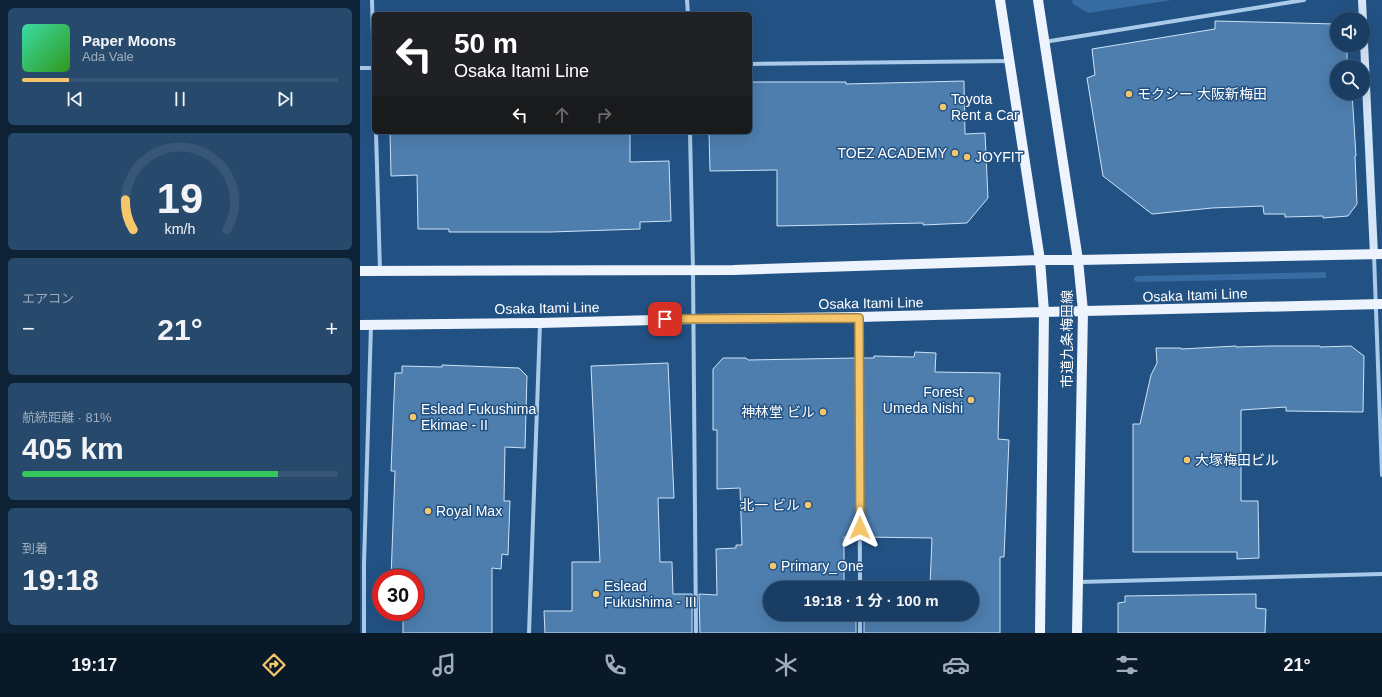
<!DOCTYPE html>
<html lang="ja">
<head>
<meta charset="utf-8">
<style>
  body { margin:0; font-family:Arial,"Noto Sans JP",sans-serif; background:#27496c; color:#f1f3f6; height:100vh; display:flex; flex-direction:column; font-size:15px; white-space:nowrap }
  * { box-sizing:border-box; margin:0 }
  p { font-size:13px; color:#9faebe }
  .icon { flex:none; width:22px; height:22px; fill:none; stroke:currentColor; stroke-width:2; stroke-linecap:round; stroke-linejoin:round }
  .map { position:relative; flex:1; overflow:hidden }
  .side { display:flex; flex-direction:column; gap:8px; padding:8px; background:#0e2236; width:360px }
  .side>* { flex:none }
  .banner { position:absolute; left:12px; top:12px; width:380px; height:122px; border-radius:6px; box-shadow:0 4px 16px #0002,0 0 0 1px #385778; background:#202124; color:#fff; overflow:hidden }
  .controls { position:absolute; left:970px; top:12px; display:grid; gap:8px }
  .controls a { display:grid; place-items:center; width:40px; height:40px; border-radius:50%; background:#1a3e63; box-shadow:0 4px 16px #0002,0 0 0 1px #385778; font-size:20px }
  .speed { position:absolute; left:12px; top:569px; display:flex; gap:8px; font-size:20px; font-weight:700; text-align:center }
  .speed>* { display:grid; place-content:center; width:52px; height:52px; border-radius:50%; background:#1a3e63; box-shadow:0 4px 16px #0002,0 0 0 1px #385778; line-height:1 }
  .speed .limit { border:6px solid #d22; background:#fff; color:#111 }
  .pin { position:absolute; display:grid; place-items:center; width:34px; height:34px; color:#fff; margin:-17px; border-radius:8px; box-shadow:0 2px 6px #0006 }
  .me { position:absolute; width:44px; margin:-22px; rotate:0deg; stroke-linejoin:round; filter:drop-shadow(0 0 3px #0008) }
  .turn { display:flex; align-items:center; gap:14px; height:84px; padding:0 16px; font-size:18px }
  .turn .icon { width:52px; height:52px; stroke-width:2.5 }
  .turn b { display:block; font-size:28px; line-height:34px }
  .lanes { display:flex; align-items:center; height:38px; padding:0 16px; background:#0003; justify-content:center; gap:20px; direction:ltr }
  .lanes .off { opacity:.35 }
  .big { font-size:30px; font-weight:700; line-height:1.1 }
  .side .tile { flex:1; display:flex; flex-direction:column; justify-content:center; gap:6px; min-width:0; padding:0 14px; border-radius:6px; background:#27496c }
  .side .dial { align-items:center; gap:0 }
  .dial svg { height:104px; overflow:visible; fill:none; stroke:#385778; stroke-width:7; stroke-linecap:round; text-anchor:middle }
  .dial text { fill:#f1f3f6; stroke:none }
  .song { display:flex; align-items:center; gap:12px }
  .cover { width:48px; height:48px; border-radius:6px; background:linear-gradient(135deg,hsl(160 70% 55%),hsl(110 70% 35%)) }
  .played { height:4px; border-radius:2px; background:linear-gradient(90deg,#f5c66c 15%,#385778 15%) }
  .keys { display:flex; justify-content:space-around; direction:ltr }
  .heat { display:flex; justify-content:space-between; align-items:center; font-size:22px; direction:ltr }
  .charge { height:6px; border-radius:3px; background:linear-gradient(90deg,#34c759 81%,#385778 0) }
  .trip { position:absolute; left:403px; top:581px; width:216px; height:40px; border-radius:20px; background:#1a3e63; box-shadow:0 4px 16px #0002,0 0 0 1px #385778; font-weight:700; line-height:40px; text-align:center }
  .tabs { display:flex; height:64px; justify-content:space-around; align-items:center; background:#0a1928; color:#9faebe }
  .tabs .icon { width:28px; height:28px }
  .tabs .on { color:#f5c66c }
  .tabs b { font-size:18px; color:#f1f3f6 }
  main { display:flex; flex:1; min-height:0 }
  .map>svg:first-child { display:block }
  .green { fill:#366ca1 }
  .building { fill:#4e7eae; stroke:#cee3f7 }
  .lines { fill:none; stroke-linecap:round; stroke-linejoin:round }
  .street { stroke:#aacae9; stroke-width:4 }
  .secondary { stroke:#d4e5f7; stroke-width:8 }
  .primary { stroke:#edf4fe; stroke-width:10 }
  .route-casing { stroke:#9f8146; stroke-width:10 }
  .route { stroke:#f5c66c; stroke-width:7 }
  .poi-dot { fill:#f5c66c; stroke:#225284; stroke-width:1.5 }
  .labels { text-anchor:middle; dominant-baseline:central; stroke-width:3; stroke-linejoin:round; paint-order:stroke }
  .poi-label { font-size:14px; fill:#fff; stroke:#225284; text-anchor:start }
  .street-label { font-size:14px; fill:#fff; stroke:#225284 }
</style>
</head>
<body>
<main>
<section class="side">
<div class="tile">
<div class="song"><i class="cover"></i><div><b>Paper Moons</b><p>Ada Vale</p></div></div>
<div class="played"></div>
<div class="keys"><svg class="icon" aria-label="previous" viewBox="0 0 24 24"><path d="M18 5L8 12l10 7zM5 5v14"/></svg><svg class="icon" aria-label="pause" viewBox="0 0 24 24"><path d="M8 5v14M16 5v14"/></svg><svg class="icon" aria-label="next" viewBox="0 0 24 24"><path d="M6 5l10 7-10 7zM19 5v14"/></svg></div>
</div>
<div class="tile dial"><svg viewBox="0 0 100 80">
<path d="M14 69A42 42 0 1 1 86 69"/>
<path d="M14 69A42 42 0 0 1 8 46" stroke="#f5c66c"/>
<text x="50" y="56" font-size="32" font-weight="700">19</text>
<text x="50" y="72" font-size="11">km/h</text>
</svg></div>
<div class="tile"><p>エアコン</p>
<div class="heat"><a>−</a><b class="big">21°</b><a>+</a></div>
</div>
<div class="tile"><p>航続距離 · 81%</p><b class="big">405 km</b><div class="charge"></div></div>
<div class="tile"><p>到着</p><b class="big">19:18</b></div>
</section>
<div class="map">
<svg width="1022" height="633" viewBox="0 0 1022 633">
  <rect width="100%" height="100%" fill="#225284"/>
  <path class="green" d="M712,0H812L728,13L713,4Z
    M966,272V278L777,282L774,280V278L777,276Z"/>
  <path class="building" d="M855,21L977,24V45H987V65H992V67H977V93H992L996,156H995L997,204L988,216L963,218V216L925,217V214H904L903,206L852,208L792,214L743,176L727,78L735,75L732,49L855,29Z
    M604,81L605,134L625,133L628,198L607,223L563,225V223L417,226V170L350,171L349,132H390V82H486V84Z
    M30,132H270V162L309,161L311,221L280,222V229L191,232H89V229H58L57,175L31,176Z
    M876,346V347L909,346H960V347L991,346L1004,356L1003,412L926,411V407L881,410V501H898L899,558L877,559V552H773V424H780L791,375L797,363L796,348H821V349Z
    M555,352L576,353L575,372L640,373L638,439L649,440L644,557H640V633H504V614H612V588H504L503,584L570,586L572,538L503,537V358H514V356L554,357Z
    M363,358H386L388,360L496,358V537H484V584H496V588H410V614H496V633H340L339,594L357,595L356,549L376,548V545H382L380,488L357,489V430H353V369Z
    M308,363L314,498H298L300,562H312L313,594H332V633H185L184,611H212V562H240L231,366Z
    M82,365L159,368L167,376L165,448L145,447L144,501H150L148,555L142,554L141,569L132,568V633H43V612H55V578H31L35,471H31L35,373H42V366L82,367Z
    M896,594V608L906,609L905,633H758V603L765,602V596Z"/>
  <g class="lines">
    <path class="street" d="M12,0L14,77
      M327,0L328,14
      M684,42L944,0
      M390,64L650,61
      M0,68H14
      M16,132L20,271
      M330,132L333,270L336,633
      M1014,255L1022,475
      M499,318L500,588
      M718,582L1022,574
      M500,614V633
      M4,633V564L11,325
      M169,633L180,324"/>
    <path class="secondary" d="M1002,0L1014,255"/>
    <path class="primary" d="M640,0L680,260L684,312L680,633
      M678,0L718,260L723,311L717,633
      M0,271L373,270L680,260H718L1022,254
      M0,325L180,323L333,319L499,317L684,312L1022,304"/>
  </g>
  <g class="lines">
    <defs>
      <path id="route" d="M305,319L499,318L500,528"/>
    </defs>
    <use href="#route" class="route-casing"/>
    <use href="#route" class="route"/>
  </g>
  <g class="poi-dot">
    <circle cx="769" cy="94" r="4"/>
    <circle cx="583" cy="107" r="4"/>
    <circle cx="595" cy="153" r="4"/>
    <circle cx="607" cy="157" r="4"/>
    <circle cx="611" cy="400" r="4"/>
    <circle cx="463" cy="412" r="4"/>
    <circle cx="53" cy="417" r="4"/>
    <circle cx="827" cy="460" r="4"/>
    <circle cx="448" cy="505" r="4"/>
    <circle cx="68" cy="511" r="4"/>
    <circle cx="413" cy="566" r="4"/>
    <circle cx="236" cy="594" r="4"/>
  </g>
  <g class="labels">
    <g class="poi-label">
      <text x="777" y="94">モクシー 大阪新梅田</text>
      <text x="591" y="99">Toyota<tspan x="591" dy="16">Rent a Car</tspan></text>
      <text x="587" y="153" text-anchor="end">TOEZ ACADEMY</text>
      <text x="615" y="157">JOYFIT</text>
      <text x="603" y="392" text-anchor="end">Forest<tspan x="603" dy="16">Umeda Nishi</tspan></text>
      <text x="61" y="409">Eslead Fukushima<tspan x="61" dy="16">Ekimae - II</tspan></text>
      <text x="455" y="412" text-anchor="end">神林堂 ビル</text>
      <text x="835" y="460">大塚梅田ビル</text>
      <text x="440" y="505" text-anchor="end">北一 ビル</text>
      <text x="76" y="511">Royal Max</text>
      <text x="421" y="566">Primary_One</text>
      <text x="244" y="586">Eslead<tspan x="244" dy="16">Fukushima - III</tspan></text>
    </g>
    <g class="street-label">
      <text transform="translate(835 295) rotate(-2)">Osaka Itami Line</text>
      <text transform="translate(511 303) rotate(-1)">Osaka Itami Line</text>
      <text transform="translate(187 308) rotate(-1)">Osaka Itami Line</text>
      <text transform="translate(707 339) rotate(-90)">市道九条梅田線</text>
    </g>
  </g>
</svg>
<div class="controls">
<a><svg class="icon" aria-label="sound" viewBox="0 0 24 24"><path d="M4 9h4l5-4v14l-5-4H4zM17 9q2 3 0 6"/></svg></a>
<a><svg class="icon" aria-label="search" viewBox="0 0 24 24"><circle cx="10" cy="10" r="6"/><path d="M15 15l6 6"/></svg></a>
</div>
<div class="speed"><div class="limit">30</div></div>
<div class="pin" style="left:305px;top:319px;background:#d93025"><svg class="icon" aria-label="arrive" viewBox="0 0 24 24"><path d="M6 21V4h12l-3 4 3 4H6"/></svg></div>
<svg class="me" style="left:500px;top:528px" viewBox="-20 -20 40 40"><path d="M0-17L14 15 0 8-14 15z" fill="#f5c66c" stroke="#fff" stroke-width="4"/></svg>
<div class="trip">19:18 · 1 分 · 100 m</div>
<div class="banner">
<div class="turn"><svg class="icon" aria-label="left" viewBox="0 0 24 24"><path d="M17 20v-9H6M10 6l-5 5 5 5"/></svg><div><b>50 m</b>Osaka Itami Line</div></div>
<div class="lanes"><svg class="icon" aria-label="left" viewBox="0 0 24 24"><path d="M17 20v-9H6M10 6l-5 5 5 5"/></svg><svg class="icon off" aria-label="ahead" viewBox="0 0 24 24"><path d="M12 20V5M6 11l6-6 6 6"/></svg><svg class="icon off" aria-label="right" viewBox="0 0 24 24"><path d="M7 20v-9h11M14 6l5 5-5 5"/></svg></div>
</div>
</div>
</main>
<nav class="tabs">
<b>19:17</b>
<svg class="icon on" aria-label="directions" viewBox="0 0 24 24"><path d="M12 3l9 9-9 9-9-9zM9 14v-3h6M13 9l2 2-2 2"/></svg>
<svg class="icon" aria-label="music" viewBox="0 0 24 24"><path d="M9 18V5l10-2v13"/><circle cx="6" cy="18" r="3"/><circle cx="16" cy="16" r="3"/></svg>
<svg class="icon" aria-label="phone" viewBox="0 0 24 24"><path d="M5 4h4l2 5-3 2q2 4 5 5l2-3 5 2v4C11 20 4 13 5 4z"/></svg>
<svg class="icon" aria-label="climate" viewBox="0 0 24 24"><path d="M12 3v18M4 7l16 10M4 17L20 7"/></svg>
<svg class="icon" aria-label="car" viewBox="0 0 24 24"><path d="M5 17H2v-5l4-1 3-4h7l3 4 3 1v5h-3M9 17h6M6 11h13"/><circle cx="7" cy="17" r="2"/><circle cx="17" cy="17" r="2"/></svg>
<svg class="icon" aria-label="filters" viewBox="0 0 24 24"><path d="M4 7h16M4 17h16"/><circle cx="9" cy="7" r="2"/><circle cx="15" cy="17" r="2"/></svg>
<b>21°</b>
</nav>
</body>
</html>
